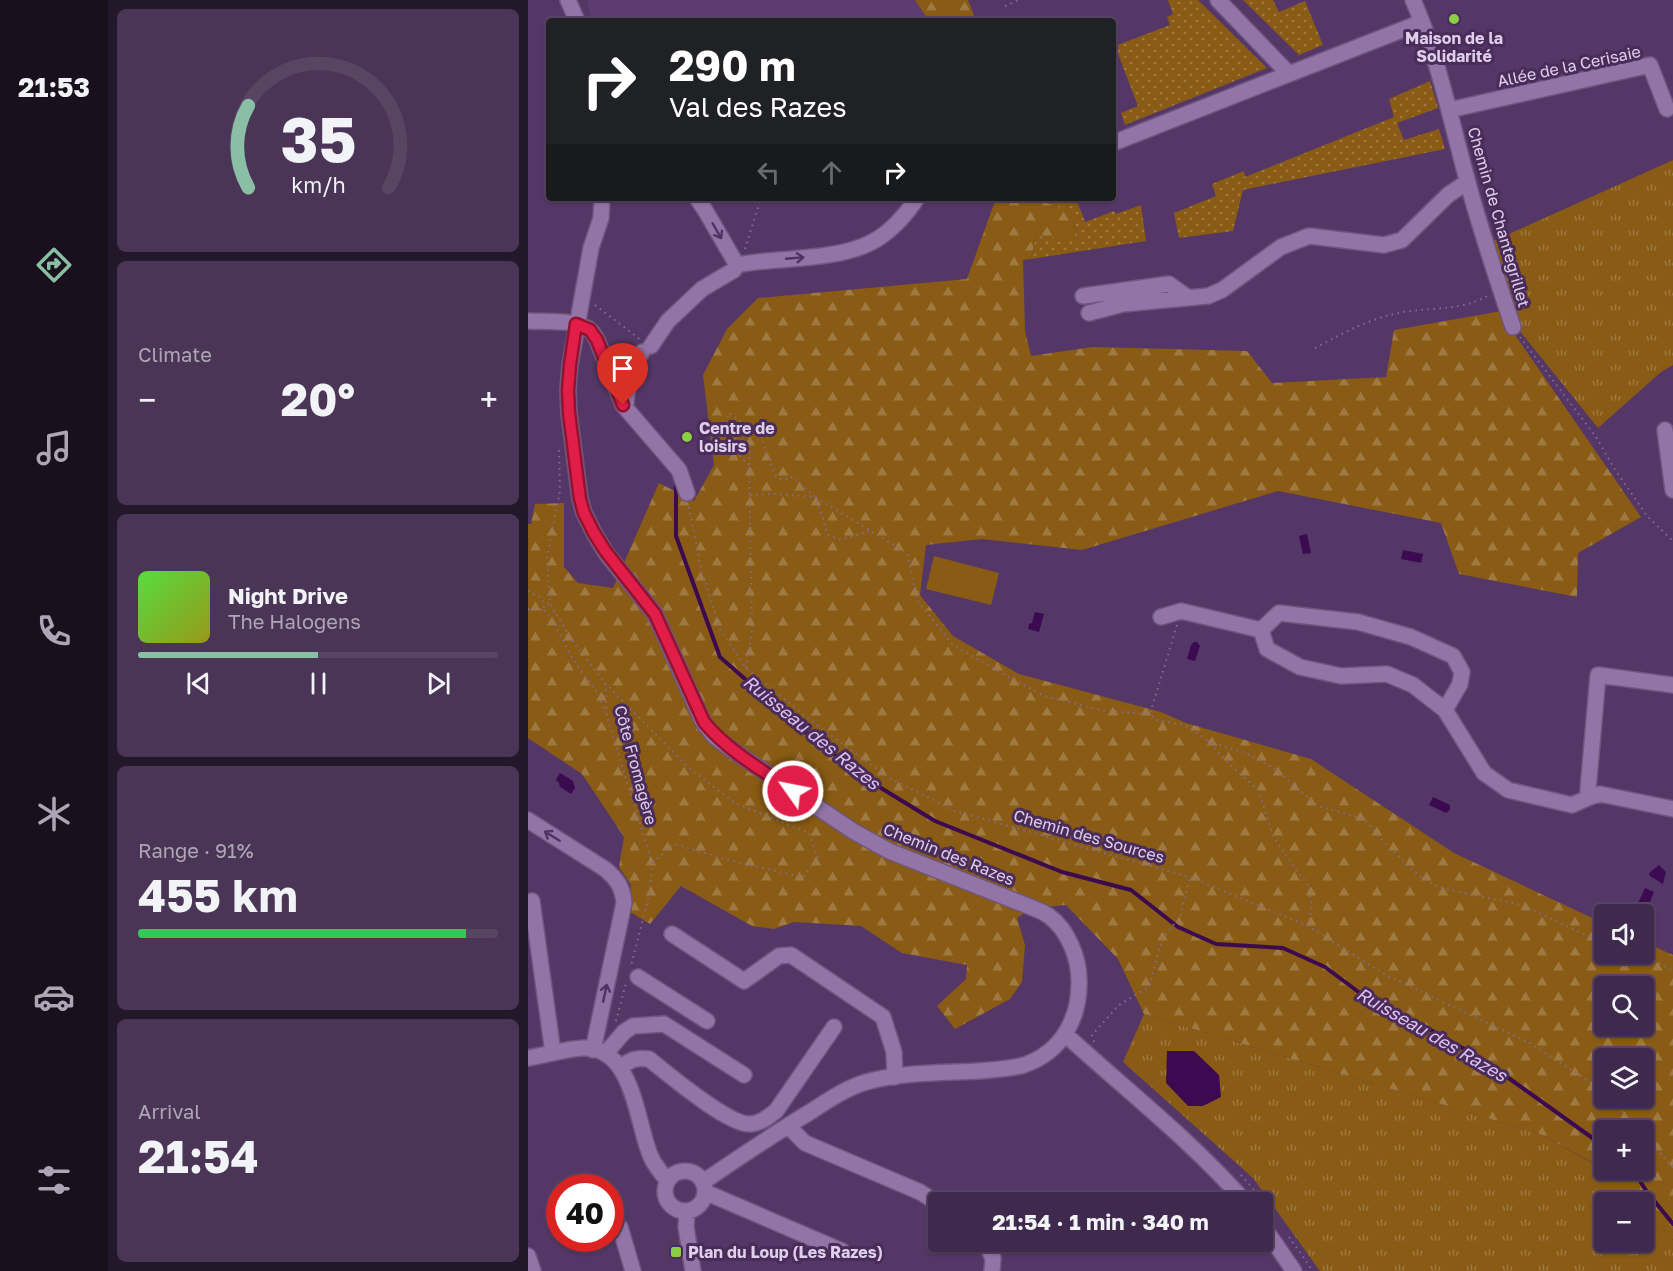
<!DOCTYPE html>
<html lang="en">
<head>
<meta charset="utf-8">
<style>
  body { margin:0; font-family:"Golos Text",sans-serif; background:#4a3556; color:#f1f3f6; height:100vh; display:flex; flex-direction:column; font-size:22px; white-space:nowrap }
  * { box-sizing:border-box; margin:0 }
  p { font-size:20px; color:#ada6b5 }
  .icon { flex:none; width:33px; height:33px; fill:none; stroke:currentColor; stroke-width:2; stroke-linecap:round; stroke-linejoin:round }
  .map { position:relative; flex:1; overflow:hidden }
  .panel { display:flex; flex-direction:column; gap:9px; padding:9px; background:#23172a; width:420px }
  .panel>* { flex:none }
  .hud { position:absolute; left:18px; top:18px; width:570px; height:183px; border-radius:6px; box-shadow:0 2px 4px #0004,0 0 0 2px #584564; background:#202124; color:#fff; overflow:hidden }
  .buttons { position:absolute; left:1066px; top:904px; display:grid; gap:12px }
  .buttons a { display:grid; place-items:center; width:60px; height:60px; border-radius:6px; background:#3f294c; box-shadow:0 2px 4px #0004,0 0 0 2px #584564; font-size:30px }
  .speed { position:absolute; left:18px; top:1174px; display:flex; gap:12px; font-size:30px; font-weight:700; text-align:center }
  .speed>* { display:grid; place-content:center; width:78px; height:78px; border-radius:50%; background:#3f294c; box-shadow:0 2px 4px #0004,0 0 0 2px #584564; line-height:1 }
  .speed .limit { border:9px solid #d22; background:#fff; color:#111 }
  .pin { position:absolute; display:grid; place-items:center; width:51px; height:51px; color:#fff; margin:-62px -26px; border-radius:50% 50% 50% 0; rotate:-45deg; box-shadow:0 0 6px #0007 }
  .pin .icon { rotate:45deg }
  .me { position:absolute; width:66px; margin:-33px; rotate:303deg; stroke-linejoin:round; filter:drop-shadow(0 0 4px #0008) }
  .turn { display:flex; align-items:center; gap:21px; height:126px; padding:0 24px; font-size:27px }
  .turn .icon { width:78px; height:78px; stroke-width:2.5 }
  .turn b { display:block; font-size:42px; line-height:51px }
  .lanes { display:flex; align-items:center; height:57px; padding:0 24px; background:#0003; justify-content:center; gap:30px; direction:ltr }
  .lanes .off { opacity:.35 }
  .big { font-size:45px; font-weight:700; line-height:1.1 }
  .panel .card { flex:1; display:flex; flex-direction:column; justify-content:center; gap:9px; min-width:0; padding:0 21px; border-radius:9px; background:#4a3556 }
  .panel .dial { align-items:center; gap:0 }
  .dial svg { height:156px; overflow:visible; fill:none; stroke:#584564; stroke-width:7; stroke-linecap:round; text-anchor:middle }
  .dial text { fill:#f1f3f6; stroke:none }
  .song { display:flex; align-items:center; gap:18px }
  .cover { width:72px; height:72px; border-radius:9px; background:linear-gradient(135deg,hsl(110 70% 55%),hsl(60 70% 35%)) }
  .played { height:6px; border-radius:3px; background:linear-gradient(90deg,#8abfa5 50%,#584564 50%) }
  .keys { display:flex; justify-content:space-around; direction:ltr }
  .heat { display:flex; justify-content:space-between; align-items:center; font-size:33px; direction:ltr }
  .charge { height:9px; border-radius:4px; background:linear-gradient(90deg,#34c759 91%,#584564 0) }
  .trip { position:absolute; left:400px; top:1192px; width:345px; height:60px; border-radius:6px; background:#3f294c; box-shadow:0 2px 4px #0004,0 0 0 2px #584564; font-weight:700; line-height:60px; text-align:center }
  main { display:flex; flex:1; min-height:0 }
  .menu { display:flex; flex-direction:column; width:108px; justify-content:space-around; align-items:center; background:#19101e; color:#ada6b5 }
  .menu .icon { width:42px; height:42px }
  .menu .on { color:#8abfa5 }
  .menu b { font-size:27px; color:#f1f3f6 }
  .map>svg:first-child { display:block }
  .built { fill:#5e3c72 }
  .grass { fill:url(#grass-tufts) }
  .forest { fill:url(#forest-firs); fill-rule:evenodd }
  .park { fill:url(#park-dots) }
  .pitch { fill:#895b14 }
  .water { fill:#3b0a51 }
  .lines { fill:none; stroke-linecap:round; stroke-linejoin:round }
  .stream { stroke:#3b0a51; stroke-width:4 }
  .minor-casing { stroke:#6e567e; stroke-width:18 }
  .path { stroke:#846b93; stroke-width:2; stroke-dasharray:1.5 4.5; stroke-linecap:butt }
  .minor { stroke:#9374a7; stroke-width:15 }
  .oneway { stroke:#503362 }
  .route-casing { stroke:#92132f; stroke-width:15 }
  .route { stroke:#e11d48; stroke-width:10 }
  .poi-dot { fill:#8bce46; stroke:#492c5a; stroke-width:2 }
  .labels { text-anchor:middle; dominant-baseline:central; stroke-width:6; stroke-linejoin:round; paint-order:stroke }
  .poi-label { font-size:16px; font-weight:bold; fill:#e0cfeb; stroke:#492c5a; text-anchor:start }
  .street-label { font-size:16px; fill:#e0cfeb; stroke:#492c5a }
  .water-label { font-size:18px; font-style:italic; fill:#dec1f1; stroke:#492c5a }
</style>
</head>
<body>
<main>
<nav class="menu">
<b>21:53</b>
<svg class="icon on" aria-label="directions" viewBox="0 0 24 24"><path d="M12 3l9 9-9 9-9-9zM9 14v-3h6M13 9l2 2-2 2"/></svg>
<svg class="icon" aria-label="music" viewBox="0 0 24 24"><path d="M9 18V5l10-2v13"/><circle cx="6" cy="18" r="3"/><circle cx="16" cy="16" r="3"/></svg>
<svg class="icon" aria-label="phone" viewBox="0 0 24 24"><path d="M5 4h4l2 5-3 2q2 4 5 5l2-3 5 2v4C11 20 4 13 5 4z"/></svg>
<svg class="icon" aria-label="climate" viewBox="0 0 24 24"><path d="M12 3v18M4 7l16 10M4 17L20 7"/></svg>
<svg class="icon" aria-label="car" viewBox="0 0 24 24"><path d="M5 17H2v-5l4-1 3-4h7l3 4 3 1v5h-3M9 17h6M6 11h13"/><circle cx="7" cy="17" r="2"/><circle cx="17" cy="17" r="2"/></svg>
<svg class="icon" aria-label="filters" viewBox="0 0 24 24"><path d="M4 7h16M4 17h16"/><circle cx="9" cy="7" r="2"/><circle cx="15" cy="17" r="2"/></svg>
</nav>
<section class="panel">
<div class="card dial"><svg viewBox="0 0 100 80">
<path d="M14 69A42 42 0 1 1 86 69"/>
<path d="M14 69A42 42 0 0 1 14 27" stroke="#8abfa5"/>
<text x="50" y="56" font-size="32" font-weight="700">35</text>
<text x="50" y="72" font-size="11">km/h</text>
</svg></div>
<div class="card"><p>Climate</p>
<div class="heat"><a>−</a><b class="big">20°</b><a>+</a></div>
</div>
<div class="card">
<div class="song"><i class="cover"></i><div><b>Night Drive</b><p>The Halogens</p></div></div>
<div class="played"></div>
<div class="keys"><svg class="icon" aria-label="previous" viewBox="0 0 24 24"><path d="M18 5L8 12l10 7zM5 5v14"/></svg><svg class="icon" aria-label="pause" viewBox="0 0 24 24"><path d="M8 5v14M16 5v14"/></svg><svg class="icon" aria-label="next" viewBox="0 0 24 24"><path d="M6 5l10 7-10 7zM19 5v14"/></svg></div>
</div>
<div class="card"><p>Range · 91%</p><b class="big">455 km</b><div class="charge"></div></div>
<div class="card"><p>Arrival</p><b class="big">21:54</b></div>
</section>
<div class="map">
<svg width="1145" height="1271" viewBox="0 0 1145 1271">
  <defs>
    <pattern id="grass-tufts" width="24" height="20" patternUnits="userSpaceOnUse" patternTransform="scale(1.5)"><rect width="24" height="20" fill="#895b14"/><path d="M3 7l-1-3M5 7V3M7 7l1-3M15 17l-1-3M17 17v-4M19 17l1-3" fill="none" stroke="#9f7942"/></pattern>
    <pattern id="forest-firs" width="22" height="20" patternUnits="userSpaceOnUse" patternTransform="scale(1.5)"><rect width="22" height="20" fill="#895b14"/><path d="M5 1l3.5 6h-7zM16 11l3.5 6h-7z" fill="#9f7942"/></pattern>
    <pattern id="park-dots" width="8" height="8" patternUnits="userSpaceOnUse" patternTransform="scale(1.5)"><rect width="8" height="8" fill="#895b14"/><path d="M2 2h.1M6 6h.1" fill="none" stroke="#9f7942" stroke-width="1.8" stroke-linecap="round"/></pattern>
  </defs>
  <rect width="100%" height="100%" fill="#543766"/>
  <path class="built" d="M59,0H387L401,21H64Z"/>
  <path class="grass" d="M1145,160V365L1133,372L1070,428L987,325L961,243Z
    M616,1014L1012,1134L1090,1177L1113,1203H1077V1242H1116V1206L1145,1240V1271H792L725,1178L595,1062Z"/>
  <path class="forest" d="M387,0H440L448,21H401Z
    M468,198H509V200L541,209L551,240L508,236L503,259L495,260L497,331L503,356L564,347L719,351L744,383L858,377L866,330L974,311L983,329L1113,517L1050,553L1049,597L931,574L913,523L750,491L554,550L454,539L398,545L392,595L425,636L491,674L633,712L658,723L783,759L926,853L1077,924V954H1116V942L1145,955V1240L1116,1206V1203H1113L1090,1177L1079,1170H1116V1131H1077V1169L1012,1134L616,1014L590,959L538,905L505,908L489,918L497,945L494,982L482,999L427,1029L409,1006L438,979L439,965L374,953L333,926L266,922L246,929L224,926L153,886L122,924L102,912L103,885L91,867L96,837L54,774L0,738V524H3L7,504L36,503V567L50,583L85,588L131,483L166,501L186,465L175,375L199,329L230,298L439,279ZM1077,987H1116V1026H1077ZM1077,1059H1116V1098H1077Z"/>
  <path class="park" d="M640,0H670L739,68L597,125L593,113L610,106L587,46L642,25L639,17L645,14Z
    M715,0H745L751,12L777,1L795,45L771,55Z
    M902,81L910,108L869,123L876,140L911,129L917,149L715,190L705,231L651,238L646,213L688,196L684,184L716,171L717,177L866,117L861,99Z
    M509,198H548L557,222L586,211L588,214L613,205L618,241L503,259L508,236L551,239L541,210L509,200Z"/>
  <path class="pitch" d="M406,556L471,573L463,605L398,589Z"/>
  <path class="water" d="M779,534L783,553L775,554L771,536Z
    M875,550L895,554L893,563L873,559Z
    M507,612L516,614L511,632L500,629L501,624L504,623Z
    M666,642H669L672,646L667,661L659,659L663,645Z
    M32,773L45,781L47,788L43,794L32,787L31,783L28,780Z
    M905,797L922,805V810L918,813L901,805Z
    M1131,865L1138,872L1135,884L1122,876L1121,873Z
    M1117,888L1126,892L1117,914L1107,910Z
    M639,1051H666L691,1075L693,1097L675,1106H660L638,1083Z"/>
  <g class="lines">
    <path class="stream" d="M148,486V536L192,657L289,742L353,788L407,821L534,872L603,890L650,927L688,944L755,948L797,967L848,1005L892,1024L954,1059L1077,1147
      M1105,1170L1119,1192L1145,1224"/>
    <defs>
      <path id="minor" d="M40,0L49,21
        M690,0L761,74L894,22
        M885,0C911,59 923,122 940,183C953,232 969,279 985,327
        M921,110L1122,65L1139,109
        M585,143L761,74
        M74,198L73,218L63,248L42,365L40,390L41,413L52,499L56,513L66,533L78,553L127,614L175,722L187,737L207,752L325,831L361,851L505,908C510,910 517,913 521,916C540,930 551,958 551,980C552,1018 534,1052 496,1065C482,1069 465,1070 451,1071C415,1073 373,1072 338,1082C318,1088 299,1101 282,1112C246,1134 210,1158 175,1182
        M169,198L177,210L209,265
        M555,296L641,284L659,297
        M561,313L595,304L680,296L694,290L753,247L781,236L856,245L874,240L920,195L939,182
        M0,321C17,322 51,319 63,331C66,334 67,337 69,340L95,405L151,470L159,493
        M123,346L140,321L174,289L206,270L209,265C249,257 306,261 342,243C361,234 378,215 389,198
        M95,405L98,403C100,383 102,369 114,352
        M1137,430L1145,490
        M751,613L830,622L883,637L925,656L934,672L932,684L917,710L885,685L859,674L813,676L772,667L739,649L733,630Z
        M633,617L653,611L733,630
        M1145,685L1070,675L1060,790L1062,797L1072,794L1145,809
        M917,710L956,773L980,790L1044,805L1062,797
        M0,820L77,869C89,879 95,888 96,903L65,1050
        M4,901L25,1053
        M144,934L216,981L251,956L263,955L355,1017L366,1052L367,1077
        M110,977L179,1021
        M538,1035C598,1090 664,1141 718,1203
        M77,1054L96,1032L105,1026L136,1024L216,1075
        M0,1058C18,1055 37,1049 55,1048C106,1046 108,1123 123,1157C127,1166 133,1173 139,1180
        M92,1067C103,1060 108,1057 121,1059C140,1074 201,1126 223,1124C233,1123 240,1117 248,1111L306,1027
        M260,1126L277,1143L392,1192L411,1204
        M137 1191a20 20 0 1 1 40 0a20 20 0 1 1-40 0Z
        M177,1192L314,1251
        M159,1211L158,1227L165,1271
        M735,1226L766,1271
        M92,1227L105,1271
        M457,1242L465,1258L464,1271
        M0,1256L5,1271"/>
    </defs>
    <use href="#minor" class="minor-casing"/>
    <path class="path" d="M477,6L491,0
      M217,249L233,198
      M67,305L113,340
      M992,337L1068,437L1086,468L1119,516L1145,541
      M787,348C817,332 842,318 876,312C905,307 935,311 961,295
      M31,450L32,491L19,558L22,604L46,643L77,683L79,717L124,863L122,891L103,966
      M221,465L212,456L207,436L201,428L199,421L201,413L223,429
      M222,495L247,494L287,497L379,553L389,600L424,644L468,670L516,696L577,711L622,714
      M161,507L174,572L192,629L218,668L286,723L360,777L427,811L662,877L780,926L856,974L1002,1043L1077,1092
      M0,591L13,598L16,603L22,604
      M0,609L16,610V603
      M16,610L22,616L45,659L71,695L77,712
      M649,625L622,714L629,720L656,725L671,734L680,741L700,763L731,791L745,836L768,870L780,885L784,906L780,925
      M218,668L224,631L221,465L223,429L231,432L246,474L254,480L265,477L287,497L295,518L299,534L312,540L341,531
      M77,683L161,768L207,803L281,833L290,858L275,877L212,863L146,844L124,863
      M680,741L718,753L747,769L790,806L836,819L857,843L891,876L913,888L994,905L1077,944
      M1109,954L1122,958L1145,971
      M88,1021L98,983
      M566,1042L564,1035L591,1005L621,987L634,939L652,917L662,877
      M1083,1098L1112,1131
      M1116,1135L1145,1168
      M713,1175L727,1191
      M730,1196L747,1217
      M761,1237L785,1271"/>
    <use href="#minor" class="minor"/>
  </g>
  <defs><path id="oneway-shaft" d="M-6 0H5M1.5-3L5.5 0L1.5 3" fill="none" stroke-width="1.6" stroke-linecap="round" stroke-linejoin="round" transform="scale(1.5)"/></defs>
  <g class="oneway">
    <use href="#oneway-shaft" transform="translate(189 231) rotate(60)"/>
    <use href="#oneway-shaft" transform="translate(267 258) rotate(-5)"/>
    <use href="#oneway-shaft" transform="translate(24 836) rotate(-148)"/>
    <use href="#oneway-shaft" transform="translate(77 993) rotate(-78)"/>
  </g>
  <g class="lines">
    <defs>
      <path id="route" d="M95,405L69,340L62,330L48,324L42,365L40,390L41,413L52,499L56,513L66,533L78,552L127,614L176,722C200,751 234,770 265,791"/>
    </defs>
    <use href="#route" class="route-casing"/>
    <use href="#route" class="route"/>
  </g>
  <g class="poi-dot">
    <circle cx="926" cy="19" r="6"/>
    <circle cx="159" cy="437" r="6"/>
    <rect x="142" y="1246" width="12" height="12" rx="3"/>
  </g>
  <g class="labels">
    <g class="poi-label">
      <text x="926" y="38" text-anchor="middle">Maison de la<tspan x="926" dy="18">Solidarité</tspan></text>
      <text x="171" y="428">Centre de<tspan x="171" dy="18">loisirs</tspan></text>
      <text x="160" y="1252">Plan du Loup (Les Razes)</text>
    </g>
    <g class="street-label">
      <text transform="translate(1041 66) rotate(-12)">Allée de la Cerisaie</text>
      <text transform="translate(971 217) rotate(74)">Chemin de Chantegrillet</text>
      <text transform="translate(108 765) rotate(75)">Côte Fromagère</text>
      <text transform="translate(561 836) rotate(16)">Chemin des Sources</text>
      <text transform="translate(421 854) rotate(22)">Chemin des Razes</text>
    </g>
    <g class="water-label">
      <text transform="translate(284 732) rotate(39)">Ruisseau des Razes</text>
      <text transform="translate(904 1034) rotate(30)">Ruisseau des Razes</text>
    </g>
  </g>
</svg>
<div class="buttons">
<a><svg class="icon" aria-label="sound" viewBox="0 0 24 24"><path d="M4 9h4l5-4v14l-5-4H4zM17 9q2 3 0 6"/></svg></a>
<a><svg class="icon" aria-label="search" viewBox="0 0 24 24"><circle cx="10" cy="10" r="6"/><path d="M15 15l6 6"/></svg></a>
<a><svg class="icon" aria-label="layers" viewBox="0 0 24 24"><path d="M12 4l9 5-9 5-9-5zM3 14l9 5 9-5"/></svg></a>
<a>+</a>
<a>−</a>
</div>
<div class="speed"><div class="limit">40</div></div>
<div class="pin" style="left:95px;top:405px;background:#d93025"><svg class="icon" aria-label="arrive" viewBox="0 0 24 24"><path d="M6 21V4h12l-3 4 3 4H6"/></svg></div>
<svg class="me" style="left:265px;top:791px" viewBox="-20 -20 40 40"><circle r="17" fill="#e11d48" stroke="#fff" stroke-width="3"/><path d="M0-11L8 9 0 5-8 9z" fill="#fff"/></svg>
<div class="trip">21:54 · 1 min · 340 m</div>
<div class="hud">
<div class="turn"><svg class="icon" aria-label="right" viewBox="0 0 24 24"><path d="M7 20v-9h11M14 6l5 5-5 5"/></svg><div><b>290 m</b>Val des Razes</div></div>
<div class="lanes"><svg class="icon off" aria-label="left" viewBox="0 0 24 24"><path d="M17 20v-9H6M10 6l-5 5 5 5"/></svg><svg class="icon off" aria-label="ahead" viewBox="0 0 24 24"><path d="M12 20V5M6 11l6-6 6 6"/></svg><svg class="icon" aria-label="right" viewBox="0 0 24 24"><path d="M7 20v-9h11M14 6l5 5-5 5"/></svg></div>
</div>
</div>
</main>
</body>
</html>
